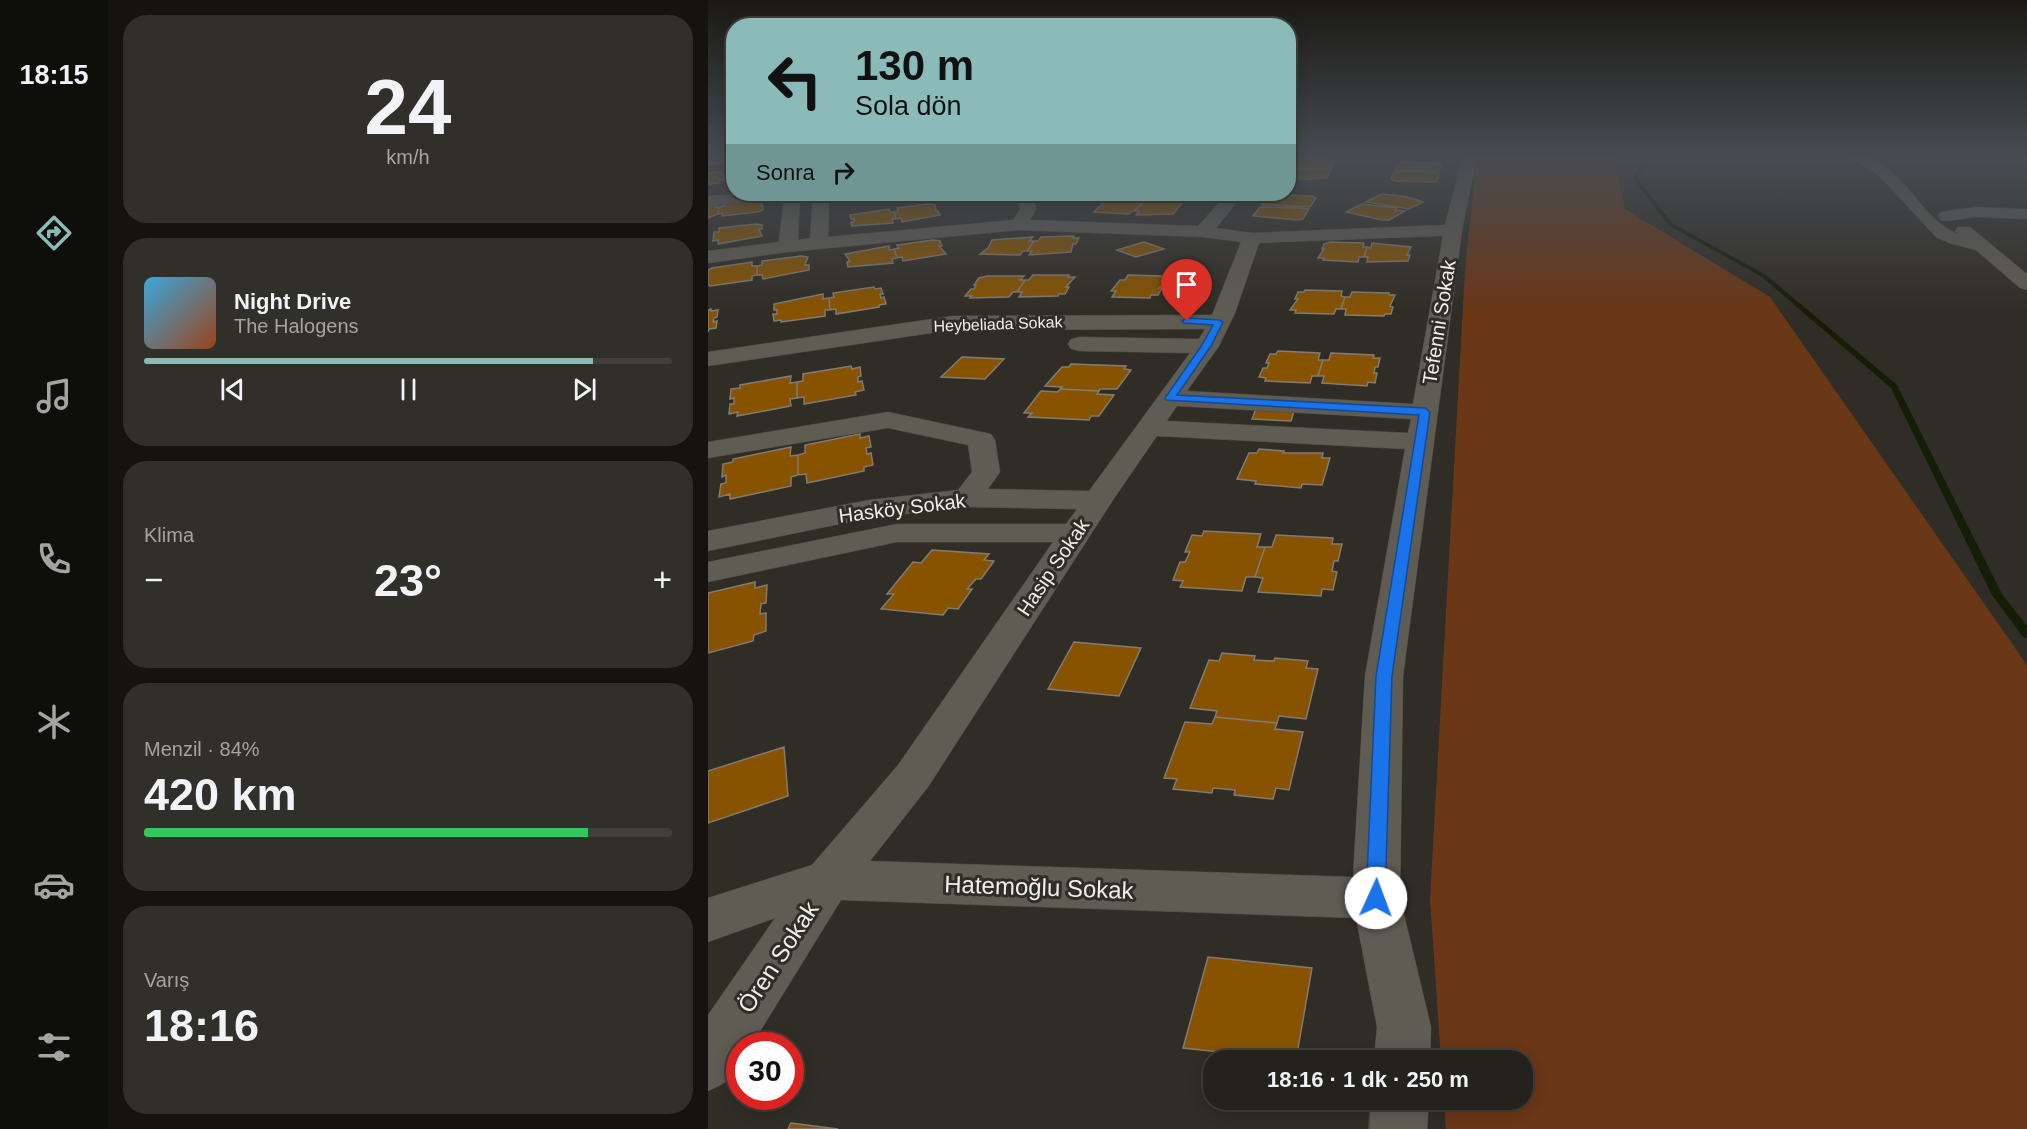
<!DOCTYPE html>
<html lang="tr">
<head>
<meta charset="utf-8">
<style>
  body { margin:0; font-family:Arial,sans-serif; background:#302f29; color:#f1f3f6; height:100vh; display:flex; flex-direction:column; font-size:22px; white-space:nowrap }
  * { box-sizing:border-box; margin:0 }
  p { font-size:20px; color:#a3a4a3 }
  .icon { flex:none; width:33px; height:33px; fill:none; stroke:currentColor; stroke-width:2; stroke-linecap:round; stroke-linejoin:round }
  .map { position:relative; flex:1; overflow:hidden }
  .sheet { display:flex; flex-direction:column; gap:15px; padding:15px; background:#14130f; width:600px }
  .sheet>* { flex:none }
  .top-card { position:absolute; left:18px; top:18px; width:570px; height:183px; border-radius:24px; box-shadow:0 3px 15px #0003,0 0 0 2px #413f3b; background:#8bbbb9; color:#111; overflow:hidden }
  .speed { position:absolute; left:18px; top:1032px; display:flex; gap:12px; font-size:30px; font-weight:700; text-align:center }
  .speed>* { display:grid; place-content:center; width:78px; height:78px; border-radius:50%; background:#24221c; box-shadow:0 3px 15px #0003,0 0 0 2px #413f3b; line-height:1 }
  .speed .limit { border:9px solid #d22; background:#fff; color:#111 }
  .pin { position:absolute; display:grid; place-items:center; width:51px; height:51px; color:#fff; margin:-62px -26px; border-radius:50% 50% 50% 0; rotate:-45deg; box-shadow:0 0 6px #0007 }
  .pin .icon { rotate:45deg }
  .me { position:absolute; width:66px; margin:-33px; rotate:2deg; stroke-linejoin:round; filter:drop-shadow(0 0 4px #0008) }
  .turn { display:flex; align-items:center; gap:21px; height:126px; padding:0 30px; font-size:27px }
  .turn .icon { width:78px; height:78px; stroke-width:2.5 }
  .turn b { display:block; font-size:42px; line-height:51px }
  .then { display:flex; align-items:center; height:57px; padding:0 30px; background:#0003; gap:12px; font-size:22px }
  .big { font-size:45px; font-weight:700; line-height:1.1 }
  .sheet .widget { flex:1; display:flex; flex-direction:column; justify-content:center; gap:9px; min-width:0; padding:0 21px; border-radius:24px; background:#302f29 }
  .sheet .dial { align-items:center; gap:0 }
  .dial b { font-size:78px; line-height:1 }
  .song { display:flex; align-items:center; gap:18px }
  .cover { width:72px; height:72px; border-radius:9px; background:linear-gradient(135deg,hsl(200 70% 55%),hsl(20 70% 35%)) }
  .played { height:6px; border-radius:3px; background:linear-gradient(90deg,#8bbbb9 85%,#413f3b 85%) }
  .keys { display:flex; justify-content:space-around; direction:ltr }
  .heat { display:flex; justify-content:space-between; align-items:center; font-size:33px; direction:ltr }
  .charge { height:9px; border-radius:4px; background:linear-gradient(90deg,#34c759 84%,#413f3b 0) }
  .trip { position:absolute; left:495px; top:1050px; width:330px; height:60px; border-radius:24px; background:#24221c; box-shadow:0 3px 15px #0003,0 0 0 2px #413f3b; font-weight:700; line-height:60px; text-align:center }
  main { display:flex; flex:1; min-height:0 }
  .dock { display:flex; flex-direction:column; width:108px; justify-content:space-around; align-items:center; background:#0e0e0b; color:#a3a4a3 }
  .dock .icon { width:42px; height:42px }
  .dock .on { color:#8bbbb9 }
  .dock b { font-size:27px; color:#f1f3f6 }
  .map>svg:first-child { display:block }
  .green { fill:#6a3717 }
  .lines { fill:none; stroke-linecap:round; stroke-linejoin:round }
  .stream { fill:#151d05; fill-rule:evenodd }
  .building { fill:#875300; stroke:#827b74; stroke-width:1.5 }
  .minor-casing { stroke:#4c4943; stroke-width:1 }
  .minor { fill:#5f5c54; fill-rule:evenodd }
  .route { fill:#1a73e8; stroke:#114b97; stroke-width:1.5 }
  .labels { text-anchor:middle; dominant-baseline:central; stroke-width:6; stroke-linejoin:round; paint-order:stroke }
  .far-street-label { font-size:16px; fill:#f0eee9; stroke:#302d26 }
  .street-label { font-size:20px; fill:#f0eee9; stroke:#302d26 }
  .near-street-label { font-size:24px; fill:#f0eee9; stroke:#302d26 }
</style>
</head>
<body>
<main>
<nav class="dock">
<b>18:15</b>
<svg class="icon on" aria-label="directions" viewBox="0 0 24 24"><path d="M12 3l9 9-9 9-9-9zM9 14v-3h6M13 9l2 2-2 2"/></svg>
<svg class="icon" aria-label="music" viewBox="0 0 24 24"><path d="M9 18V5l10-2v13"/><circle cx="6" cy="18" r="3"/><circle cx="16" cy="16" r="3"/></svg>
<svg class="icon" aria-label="phone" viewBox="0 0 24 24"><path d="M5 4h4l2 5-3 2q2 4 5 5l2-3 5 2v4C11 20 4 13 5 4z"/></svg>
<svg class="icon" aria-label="climate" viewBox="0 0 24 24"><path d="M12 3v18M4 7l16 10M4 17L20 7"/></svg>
<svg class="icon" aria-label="car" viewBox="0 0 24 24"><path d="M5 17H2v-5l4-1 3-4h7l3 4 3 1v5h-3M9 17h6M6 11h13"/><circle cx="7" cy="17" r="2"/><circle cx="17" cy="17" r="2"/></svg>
<svg class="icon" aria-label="filters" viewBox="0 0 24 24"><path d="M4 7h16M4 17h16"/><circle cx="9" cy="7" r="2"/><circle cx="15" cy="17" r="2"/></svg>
</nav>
<section class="sheet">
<div class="widget dial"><b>24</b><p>km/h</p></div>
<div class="widget">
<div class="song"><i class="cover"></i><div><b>Night Drive</b><p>The Halogens</p></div></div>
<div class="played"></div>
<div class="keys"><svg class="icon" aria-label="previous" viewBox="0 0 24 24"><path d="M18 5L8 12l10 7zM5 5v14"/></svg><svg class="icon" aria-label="pause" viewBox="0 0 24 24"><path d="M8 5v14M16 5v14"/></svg><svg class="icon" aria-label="next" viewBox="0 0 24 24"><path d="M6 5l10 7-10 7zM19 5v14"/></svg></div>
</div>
<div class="widget"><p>Klima</p>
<div class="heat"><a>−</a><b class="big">23°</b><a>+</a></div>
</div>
<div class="widget"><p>Menzil · 84%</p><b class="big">420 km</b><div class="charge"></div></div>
<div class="widget"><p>Varış</p><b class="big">18:16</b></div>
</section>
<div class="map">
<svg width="1319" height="1129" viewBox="0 0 1319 1129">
  <rect width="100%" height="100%" fill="#302d26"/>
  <path class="green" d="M769,155H905L917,209L1062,297L1319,665V1129H738L736,1100H814V1060H733L722,899L757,269Z"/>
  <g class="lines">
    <path class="stream" d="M940,155H944L929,178L964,223L1058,275L1189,385L1294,594L1319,626V638L1315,637L1284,595L1183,388L1054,277L960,225L925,178Z"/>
  </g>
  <path class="building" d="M0,155L20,156L19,161L0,165Z
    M590,159L623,160L627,162L623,169L580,167L585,160Z
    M695,162L729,163L733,164L731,171L687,170L690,163Z
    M580,169H613L623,171L619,178L599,179L580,178Z
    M21,171H26V181L16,180V174H20Z
    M13,172L12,174H16V180H11V183L0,184V173Z
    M686,172H721L731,173L729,181L723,182L687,181L683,179Z
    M674,194L700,197L715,202L701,209L658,202Z
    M566,195L604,196L608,198L602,207L554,205L560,196Z
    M404,199L434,200L431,203H435L421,214L386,212L398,200Z
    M55,200L53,206H55V210L50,212L14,216L15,213L10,214L11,207L15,206L16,203Z
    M442,200L471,201L470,202H475L465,214L428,215L431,211H427L435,203Z
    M7,204V207H11L10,214L0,218V205Z
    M221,204L227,205L228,211H230L232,215L194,222L193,218L188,219L186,212L190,211L189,208Z
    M654,204L689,208L687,210L697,211L681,220H674L638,212Z
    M552,207L590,208L601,209L595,219L589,220L545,216Z
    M181,209L182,212H186L188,219H184L185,223L144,226L143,222H146V219H143L142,215Z
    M48,224L54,225V229H51L54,236L10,244V240L5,241L6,232H11V228Z
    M366,236L365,238H371L368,244H365L363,252L321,255L324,251H319L326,241H330L333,237Z
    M325,237L321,241H326L319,251H315L312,255L272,254L280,248L284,240Z
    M225,240L232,241L234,246H231L238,254L195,261L194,257L189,258L186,249L191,248L189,245Z
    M436,242L456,249L428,257L409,250Z
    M622,242L656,243L655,247H659L656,257H651L650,262L615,260L616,258H610L616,249H614L616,244Z
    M664,243L703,247L699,255H702L700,261L659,262L660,257H656L659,247L663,248Z
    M181,246V250L186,249L189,258L184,259L185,263L140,267L139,262L142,261L137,254Z
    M93,256L100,257L97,265H101V270L55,279L54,275H49V266L54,265V261Z
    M44,262V266H49V275L44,276V280L2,286L0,285V270L4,268Z
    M325,275H361L360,277H367L358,287H361L357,294H351L350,296L311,297L314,292H309L317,280H321Z
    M420,275L456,276L455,278H461L451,288H454L450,295H443L442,298L404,297L408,291H403L412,280H417Z
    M279,276H316L312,280H317L309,292H305L301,297L262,298L264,296H257L263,289H266L268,285H266L271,278Z
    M166,287L167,289L173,288L175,294H172L173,298L176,297L178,304L171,305V307L128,314V309L122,310L121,298L126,297L125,293Z
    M597,290L634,291L633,296L637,297L633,309H628L626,314L587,313L588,310H582L590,299H587L590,292H596Z
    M644,292L681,293V295H687L682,306L685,307L683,314H677L676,316L637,315L638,309H633L637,297H642Z
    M115,294V299L121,298L122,310H117V316L73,322V320L66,321L65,314H69V310H66V304Z
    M3,309V311L10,310L9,317L6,318L5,322L9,321L8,328L1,329L0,332V310Z
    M570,351L612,353L610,360H615L610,376H604L602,383L557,381L558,378L551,377L555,368H559L561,363H558L562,354H568Z
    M623,353L666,355L665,358H672L670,367H667L666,373H669L667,383L660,382L659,386L614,383L616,376H610L615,360H621Z
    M254,357L296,359L277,379L233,377Z
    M363,364L418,366L416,369L423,370L409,389H392L391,391L352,389L354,387L337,386L354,367H361Z
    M143,366L144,369L152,367L153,376L150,377V382L154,381L156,390L147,392L148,395L96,404V397L89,398V382L95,381V374Z
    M83,376L82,383L89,382V398L82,399L83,406L29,416L30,412L21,414L22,404H26V398L22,399L23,389L32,388V385Z
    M352,389L391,391L389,394L406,395L391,416H383L381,420L320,417L324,413H316L333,391L350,392Z
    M549,406L587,408L583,421L544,419Z
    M152,434V438L161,436L163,447L158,448L159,454L163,453L165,465L156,467V471L99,483L98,474L90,475V455L97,453V445Z
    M83,447L82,456L90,455V475L83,477V486L22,499V494L11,497L13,484L18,483V475L14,477L15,464L25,462V459Z
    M551,449L576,451L575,453H615L614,458H622L614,485L594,484L593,488L547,484L548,481L529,479L541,453H549Z
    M496,531L553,534L549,547H557L547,577H538L534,591L472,587L475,581L465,580L472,562H477L482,552H477L484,535L494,536Z
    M568,535L625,538L624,544H634L630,561H626L624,571L629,572L625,590L614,589L613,596L550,592L555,578L547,577L557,547H564Z
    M224,550L281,554L276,560L286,561L273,579H268L259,589H264L250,609L240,608L235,615L173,609L186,594H179L205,562L213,563Z
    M47,582V588L59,585L58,603L53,604L52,614L58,613V631L46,635L45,641L0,653V593Z
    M366,642L433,648L411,696L340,689Z
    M514,653L547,656L546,660L566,661L567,658L600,661L598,668L610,669L598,719L571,716L569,723L507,717L509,711L482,708L501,660L511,661Z
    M507,717L569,723L567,729L595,732L581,790L568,788L565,799L526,795L527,790L505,788L504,793L465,789L469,779L456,778L477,722L504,724Z
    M76,747L80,796L0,823V771Z
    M500,957L604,968L588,1060L475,1048Z
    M83,1123L130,1129H80Z"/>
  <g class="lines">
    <defs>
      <path id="minor" d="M755,155H769L754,230L695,676L692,898L723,1027L722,1060H666L669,1027L648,918L133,900L43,1046H32C32,1074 25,1080 0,1091V1015L67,918L0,942V898L104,865L190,765L345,542H189L0,582V562L189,524H358L369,509L259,507L161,518L0,551V531L161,500L250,490L264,472L260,445L180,428L0,458V442L180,412L283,434L287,440L292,472L280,489L381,491L482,353L371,351L363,349L360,344L363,339L371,337L491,339L497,329L244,330L0,366V352L244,316L504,315L533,242L495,237L311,230L80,252L0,263V251L71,242L76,198L0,206V196L27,194H92L90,240L102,238L105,194H121L120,237L305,220L312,209L309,194H325L328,209L322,220L490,226L519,194H535L508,228L544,233L737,225ZM735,236L705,404L479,391L511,346L527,313L551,243ZM469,406L703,419L700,433L459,421ZM449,436L697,449L657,676L645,877L162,861L220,787L405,500Z
        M1137,155C1192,151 1205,214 1249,234L1247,231L1250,227H1262L1319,274V290L1312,288L1268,250L1241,243L1228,237L1176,181L1165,171Z
        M1268,207L1319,209V219L1268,217L1239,221L1233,220L1230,216L1233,212Z
        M663,1100H721L719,1129H661Z"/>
    </defs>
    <use href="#minor" class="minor-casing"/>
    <use href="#minor" class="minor"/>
  </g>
  <linearGradient id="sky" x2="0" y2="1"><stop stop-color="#1a1915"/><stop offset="0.5" stop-color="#484c52"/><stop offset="1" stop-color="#484c52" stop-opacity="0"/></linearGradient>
  <rect width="1319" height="313" fill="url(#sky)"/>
  <path class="route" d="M479,318L511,320L515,322L503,346L469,395L717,408L722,412L684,676L677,898L675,904L668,907L660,904L658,898L668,676L711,415L458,400L457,398L494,345L505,325L476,323L474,321Z"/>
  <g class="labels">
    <g class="far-street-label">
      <text transform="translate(290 324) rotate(-2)">Heybeliada Sokak</text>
    </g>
    <g class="street-label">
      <text transform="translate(731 322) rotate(-81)">Tefenni Sokak</text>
      <text transform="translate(194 508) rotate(-7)">Hasköy Sokak</text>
      <text transform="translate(345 567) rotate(-56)">Hasip Sokak</text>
    </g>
    <g class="near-street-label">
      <text transform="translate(331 887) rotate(2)">Hatemoğlu Sokak</text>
      <text transform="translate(70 957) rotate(-57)">Ören Sokak</text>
    </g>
  </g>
</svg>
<div class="speed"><div class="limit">30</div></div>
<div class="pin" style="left:479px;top:321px;background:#d93025"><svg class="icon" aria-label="arrive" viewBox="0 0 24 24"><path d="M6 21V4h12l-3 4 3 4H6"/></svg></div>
<svg class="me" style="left:668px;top:898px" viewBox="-20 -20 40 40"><circle r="19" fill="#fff"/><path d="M0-13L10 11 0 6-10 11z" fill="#1a73e8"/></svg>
<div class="trip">18:16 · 1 dk · 250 m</div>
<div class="top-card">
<div class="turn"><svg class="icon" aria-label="left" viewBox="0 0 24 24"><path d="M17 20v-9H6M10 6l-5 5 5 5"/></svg><div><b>130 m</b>Sola dön</div></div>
<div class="then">Sonra<svg class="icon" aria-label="right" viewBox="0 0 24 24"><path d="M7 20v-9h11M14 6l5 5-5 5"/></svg></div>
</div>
</div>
</main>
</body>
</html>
